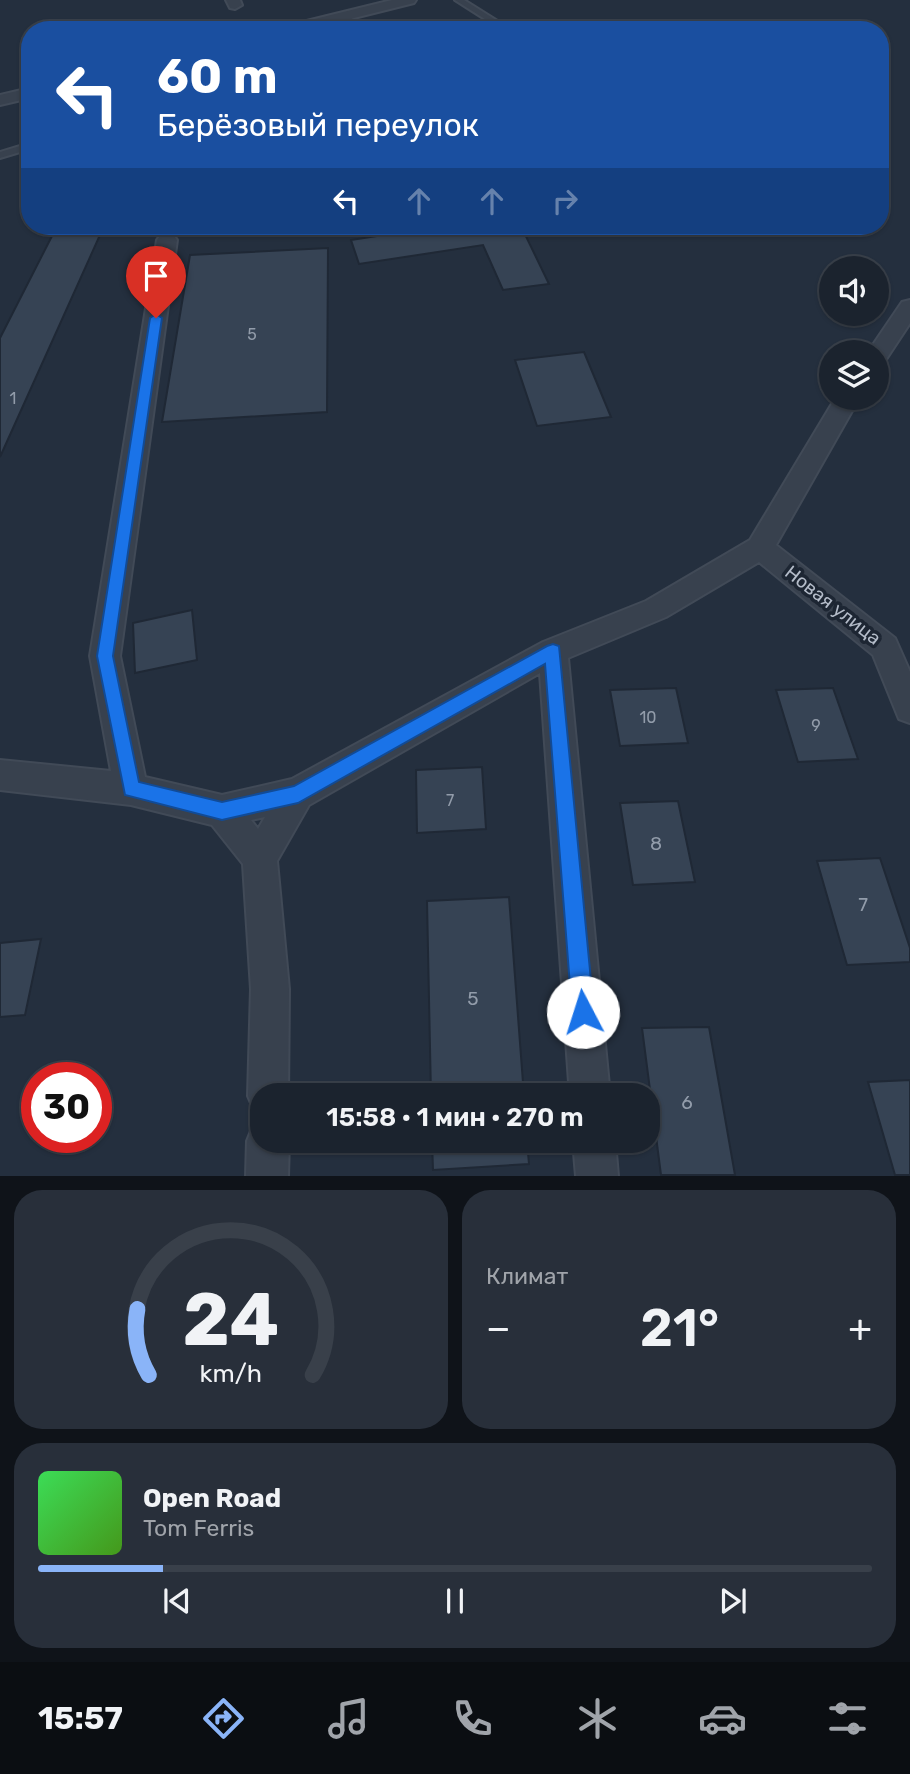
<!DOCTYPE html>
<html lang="ru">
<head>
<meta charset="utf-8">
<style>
  body { margin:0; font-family:Rubik,sans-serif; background:#282f3a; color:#f1f3f6; height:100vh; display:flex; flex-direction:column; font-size:26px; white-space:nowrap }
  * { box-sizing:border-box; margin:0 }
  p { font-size:23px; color:#a0a4aa }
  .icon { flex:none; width:38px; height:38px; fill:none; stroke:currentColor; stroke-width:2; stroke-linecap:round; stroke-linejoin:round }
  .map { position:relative; height:1176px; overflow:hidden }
  .sheet { display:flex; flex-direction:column; gap:14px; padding:14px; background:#0f1319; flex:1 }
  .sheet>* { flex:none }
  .hud { position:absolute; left:21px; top:21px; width:868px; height:214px; border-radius:28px; box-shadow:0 2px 5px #0004,0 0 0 2px #39404a; background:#1a4fa0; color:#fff; overflow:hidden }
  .buttons { position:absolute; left:819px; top:256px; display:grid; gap:14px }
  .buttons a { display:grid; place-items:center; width:70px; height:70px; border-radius:50%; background:#1b232e; box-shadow:0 2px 5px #0004,0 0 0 2px #39404a; font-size:35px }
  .speed { position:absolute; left:21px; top:1062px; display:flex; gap:14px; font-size:35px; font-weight:700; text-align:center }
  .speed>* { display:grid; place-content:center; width:91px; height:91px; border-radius:50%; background:#1b232e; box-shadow:0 2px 5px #0004,0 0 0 2px #39404a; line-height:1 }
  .speed .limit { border:10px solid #d22; background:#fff; color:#111 }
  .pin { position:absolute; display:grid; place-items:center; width:60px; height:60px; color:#fff; margin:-72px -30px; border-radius:50% 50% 50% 0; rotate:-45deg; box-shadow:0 0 7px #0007 }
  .pin .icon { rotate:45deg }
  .me { position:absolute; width:77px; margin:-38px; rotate:355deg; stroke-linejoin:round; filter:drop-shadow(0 0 5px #0008) }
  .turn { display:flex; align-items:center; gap:24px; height:147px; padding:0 21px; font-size:32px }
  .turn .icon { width:91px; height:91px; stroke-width:2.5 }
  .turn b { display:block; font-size:49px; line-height:60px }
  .lanes { display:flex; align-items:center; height:66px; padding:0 21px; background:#0003; justify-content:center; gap:35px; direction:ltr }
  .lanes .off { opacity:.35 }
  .big { font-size:52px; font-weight:600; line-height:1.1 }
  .sheet .widget { flex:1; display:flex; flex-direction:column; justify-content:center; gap:10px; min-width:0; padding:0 24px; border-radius:28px; background:#282f3a }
  .sheet .dial { align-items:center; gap:0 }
  .dial svg { height:182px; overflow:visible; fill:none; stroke:#39404a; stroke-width:7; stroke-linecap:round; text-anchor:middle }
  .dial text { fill:#f1f3f6; stroke:none }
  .song { display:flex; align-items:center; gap:21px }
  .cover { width:84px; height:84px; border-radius:10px; background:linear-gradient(135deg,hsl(130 70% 55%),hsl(100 70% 35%)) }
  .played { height:7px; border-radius:4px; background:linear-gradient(90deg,#8ab4f8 15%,#39404a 15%) }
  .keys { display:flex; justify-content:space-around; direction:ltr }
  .heat { display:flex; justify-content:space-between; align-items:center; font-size:38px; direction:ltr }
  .sheet .tiles { flex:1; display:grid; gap:14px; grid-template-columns:1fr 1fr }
  .widget:last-child { grid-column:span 2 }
  .trip { position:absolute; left:250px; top:1083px; width:410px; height:70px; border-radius:28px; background:#1b232e; box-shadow:0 2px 5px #0004,0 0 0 2px #39404a; font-weight:600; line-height:70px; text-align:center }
  .tabs { display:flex; height:112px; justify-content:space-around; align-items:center; background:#0b0e12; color:#a0a4aa }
  .tabs .icon { width:49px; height:49px }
  .tabs .active { color:#8ab4f8 }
  .tabs b { font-size:32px; color:#f1f3f6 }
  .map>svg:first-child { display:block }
  .building { fill:#364354; stroke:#1f2835; stroke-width:2 }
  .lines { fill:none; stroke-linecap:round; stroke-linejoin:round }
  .lane-casing { stroke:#414a57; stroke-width:4 }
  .street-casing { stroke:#414a57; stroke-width:4 }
  .lane { fill:#38414e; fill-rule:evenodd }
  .street { fill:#38414e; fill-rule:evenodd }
  .route { fill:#1a73e8; stroke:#114b97; stroke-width:2 }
  .labels { text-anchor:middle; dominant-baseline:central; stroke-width:7; stroke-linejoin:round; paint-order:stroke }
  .number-label { font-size:16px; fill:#929caa }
  .street-label { font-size:19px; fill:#b4bcc9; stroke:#1d2633 }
  .near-number-label { font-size:19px; fill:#929caa }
</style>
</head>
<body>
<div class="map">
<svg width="910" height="1176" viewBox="0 0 910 1176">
  <rect width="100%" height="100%" fill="#242f3e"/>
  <path class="building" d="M442,226H521L549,284L503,290L483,245L359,264L351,240Z
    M53,234L100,235L0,457V338Z
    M328,248L327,412L162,422L190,255Z
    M584,352L611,417L537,426L515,360Z
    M192,610L197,660L135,673L133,623Z
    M676,688L688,743L620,746L610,690Z
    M833,688L858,759L798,762L776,690Z
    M482,767L486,829L417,833L416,770Z
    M678,801L695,882L633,885L620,803Z
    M880,858L910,948V962L847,965L817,861Z
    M509,897L524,1096H431L427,901Z
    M41,939L25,1015L0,1017V943Z
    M709,1027L735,1175H661L642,1028Z
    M910,1080V1175H895L868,1082Z
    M432,1141H527L529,1164L433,1170Z"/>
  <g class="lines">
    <defs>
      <path id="lane" d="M455,0H464L512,30H502Z
        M340,14H346L367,30H358L340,18Z
        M30,143V149L0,158V152Z"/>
      <path id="street" d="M226,0H240L242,5L235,9L230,8Z
        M392,0H416L414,3L306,30H280L282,27Z
        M30,88V98L0,105V95Z
        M167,234L174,236L177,240L120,656L145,777L222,795L292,779L543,642L646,601L750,540L836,397H860L776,545L895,638L910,672V723L899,719L873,655L759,562L666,617L568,658L610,1096H570L540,673L309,805L277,861L289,989L288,1096H262V1114L254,1110L248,1096L251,989L243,864L212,825L131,805L0,790V760L111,771L90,656L157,240L160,236ZM265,817L258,829L251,820Z
        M910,300V323L885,361L877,363V352H868L902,302Z
        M262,1123V1141H289L288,1176H246L247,1141L253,1126Z
        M573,1141H615L618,1176H576Z"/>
    </defs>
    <use href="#lane" class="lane-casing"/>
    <use href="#street" class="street-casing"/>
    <use href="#lane" class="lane"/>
    <use href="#street" class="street"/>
  </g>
  <path class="route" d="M156,314L162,318L113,656L139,782L222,802L294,786L547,646L553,644L559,646L594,1012L591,1020L583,1023L576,1020L572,1012L545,664L298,803L222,820L125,795L97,656L150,318Z"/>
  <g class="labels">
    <g class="number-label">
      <text x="252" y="334">5</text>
      <text x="13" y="398">1</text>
      <text x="648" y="717">10</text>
      <text x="816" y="725">9</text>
      <text x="450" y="800">7</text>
    </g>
    <g class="street-label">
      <text transform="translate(833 605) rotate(38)">Новая улица</text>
    </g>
    <g class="near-number-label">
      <text x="656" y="843">8</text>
      <text x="863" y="904">7</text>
      <text x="473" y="998">5</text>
      <text x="687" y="1102">6</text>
    </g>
  </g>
</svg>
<div class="buttons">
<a><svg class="icon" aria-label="sound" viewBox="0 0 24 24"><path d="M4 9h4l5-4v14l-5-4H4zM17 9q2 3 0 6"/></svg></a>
<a><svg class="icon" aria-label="layers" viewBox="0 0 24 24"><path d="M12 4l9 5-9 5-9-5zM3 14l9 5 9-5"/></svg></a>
</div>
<div class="speed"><div class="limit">30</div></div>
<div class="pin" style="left:156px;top:318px;background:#d93025"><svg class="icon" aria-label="arrive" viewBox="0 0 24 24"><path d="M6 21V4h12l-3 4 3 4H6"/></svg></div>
<svg class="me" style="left:583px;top:1012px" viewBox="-20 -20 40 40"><circle r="19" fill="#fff"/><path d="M0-13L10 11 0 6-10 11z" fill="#1a73e8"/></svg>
<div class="trip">15:58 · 1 мин · 270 m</div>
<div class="hud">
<div class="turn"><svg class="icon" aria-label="left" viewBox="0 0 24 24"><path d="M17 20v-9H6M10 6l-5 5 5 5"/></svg><div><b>60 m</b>Берёзовый переулок</div></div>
<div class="lanes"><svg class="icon" aria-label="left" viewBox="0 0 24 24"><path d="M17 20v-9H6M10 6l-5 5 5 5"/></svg><svg class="icon off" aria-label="ahead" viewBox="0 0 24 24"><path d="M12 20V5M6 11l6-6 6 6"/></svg><svg class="icon off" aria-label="ahead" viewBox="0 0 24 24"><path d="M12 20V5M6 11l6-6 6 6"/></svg><svg class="icon off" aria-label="right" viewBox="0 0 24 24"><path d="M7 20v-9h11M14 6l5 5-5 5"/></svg></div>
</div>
</div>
<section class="sheet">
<div class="tiles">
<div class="widget dial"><svg viewBox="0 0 100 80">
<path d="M14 69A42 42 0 1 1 86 69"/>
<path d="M14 69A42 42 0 0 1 9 40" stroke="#8ab4f8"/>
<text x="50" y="56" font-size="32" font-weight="700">24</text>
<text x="50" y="72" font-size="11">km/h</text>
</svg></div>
<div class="widget"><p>Климат</p>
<div class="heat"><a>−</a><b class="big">21°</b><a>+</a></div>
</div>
<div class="widget">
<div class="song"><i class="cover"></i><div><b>Open Road</b><p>Tom Ferris</p></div></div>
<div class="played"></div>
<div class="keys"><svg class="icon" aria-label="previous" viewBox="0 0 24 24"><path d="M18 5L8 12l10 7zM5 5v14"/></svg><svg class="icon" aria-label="pause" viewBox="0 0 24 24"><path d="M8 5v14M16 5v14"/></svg><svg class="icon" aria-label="next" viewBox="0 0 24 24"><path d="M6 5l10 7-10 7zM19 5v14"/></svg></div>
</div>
</div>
</section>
<nav class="tabs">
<b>15:57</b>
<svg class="icon active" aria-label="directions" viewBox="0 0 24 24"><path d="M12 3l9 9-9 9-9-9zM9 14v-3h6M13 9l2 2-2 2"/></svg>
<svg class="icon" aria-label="music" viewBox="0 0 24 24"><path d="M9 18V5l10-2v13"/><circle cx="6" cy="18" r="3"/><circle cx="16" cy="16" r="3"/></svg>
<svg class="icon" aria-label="phone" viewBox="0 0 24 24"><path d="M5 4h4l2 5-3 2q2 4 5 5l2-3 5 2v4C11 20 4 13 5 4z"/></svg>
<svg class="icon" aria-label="climate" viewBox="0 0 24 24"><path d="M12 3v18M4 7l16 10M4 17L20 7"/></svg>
<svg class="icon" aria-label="car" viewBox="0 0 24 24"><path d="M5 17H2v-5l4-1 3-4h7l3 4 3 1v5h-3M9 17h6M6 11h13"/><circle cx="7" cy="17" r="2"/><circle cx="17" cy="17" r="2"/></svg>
<svg class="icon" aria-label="filters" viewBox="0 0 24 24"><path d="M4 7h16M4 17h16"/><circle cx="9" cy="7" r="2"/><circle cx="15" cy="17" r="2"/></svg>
</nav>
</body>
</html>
